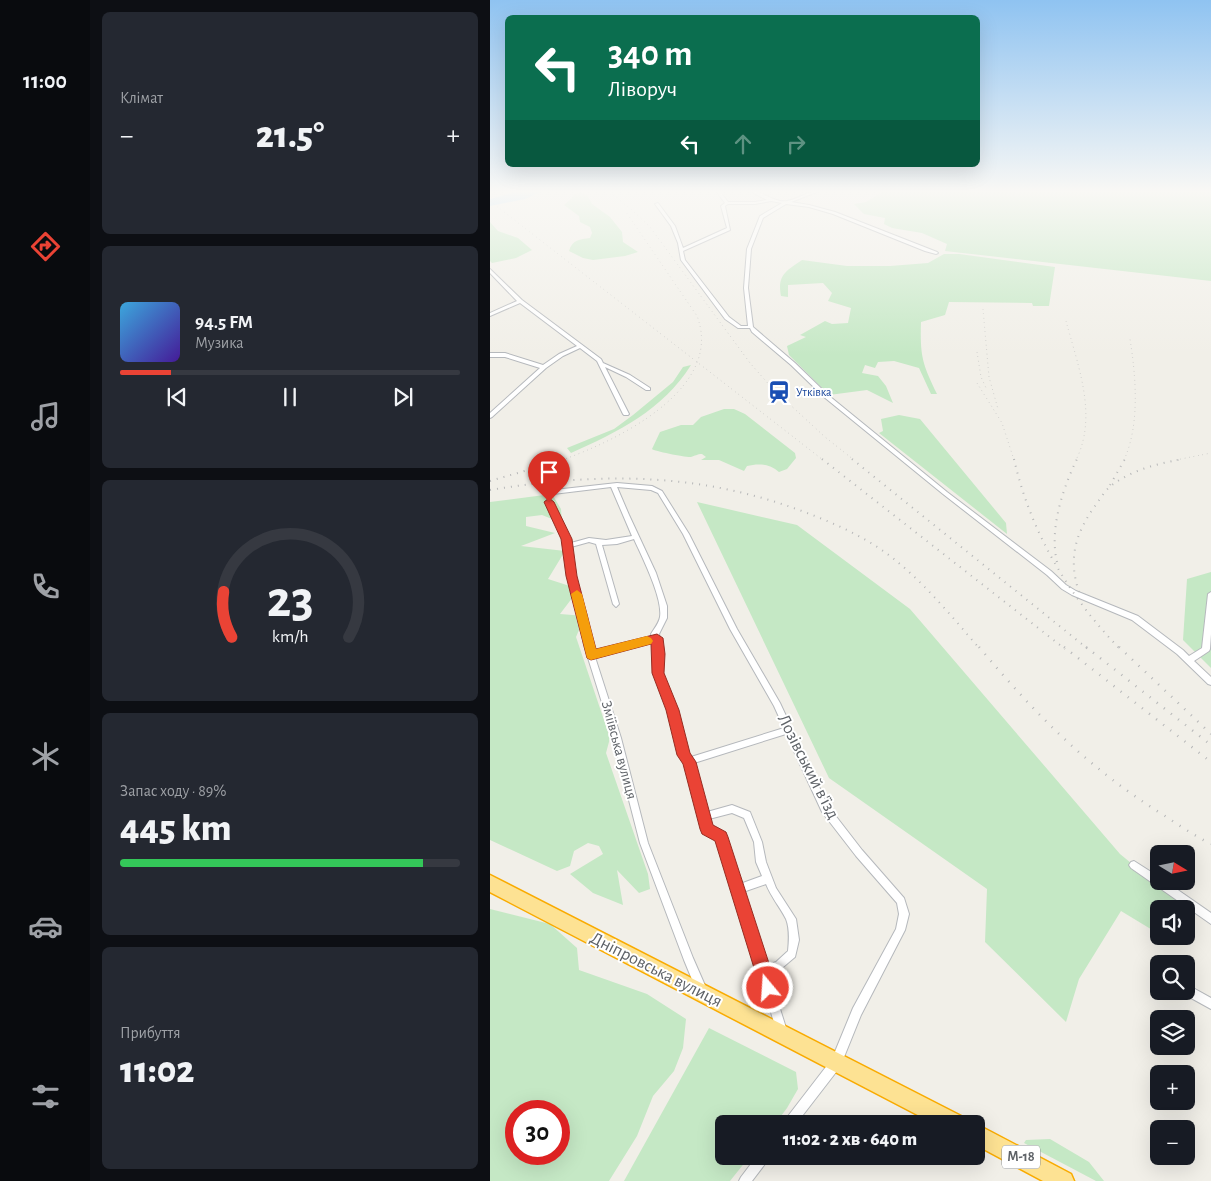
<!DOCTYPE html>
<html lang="uk">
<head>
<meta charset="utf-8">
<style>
  body { margin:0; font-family:"Alegreya Sans",sans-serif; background:#242831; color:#f1f3f6; height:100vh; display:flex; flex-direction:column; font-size:19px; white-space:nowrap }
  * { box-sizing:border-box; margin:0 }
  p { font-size:16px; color:#9ea1a6 }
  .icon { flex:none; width:28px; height:28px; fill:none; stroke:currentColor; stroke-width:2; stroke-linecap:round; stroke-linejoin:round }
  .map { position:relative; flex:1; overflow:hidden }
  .drawer { display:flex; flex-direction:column; gap:12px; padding:12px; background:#0d0f14; width:400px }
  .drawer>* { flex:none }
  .top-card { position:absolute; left:15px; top:15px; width:475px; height:152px; border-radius:8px; box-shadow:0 5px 20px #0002; background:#0b6e4f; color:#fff; overflow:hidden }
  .needle { width:32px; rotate:100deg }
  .fabs { position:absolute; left:660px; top:845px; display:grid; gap:10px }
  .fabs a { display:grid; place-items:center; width:45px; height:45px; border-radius:8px; background:#171b24; box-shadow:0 5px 20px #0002; font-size:25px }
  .speed { position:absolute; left:15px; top:1100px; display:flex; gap:10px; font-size:25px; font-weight:700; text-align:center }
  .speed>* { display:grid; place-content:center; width:65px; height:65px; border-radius:50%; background:#171b24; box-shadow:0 5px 20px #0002; line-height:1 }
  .speed .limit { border:8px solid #d22; background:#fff; color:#111 }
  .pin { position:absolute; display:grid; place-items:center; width:42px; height:42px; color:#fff; margin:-51px -21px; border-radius:50% 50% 50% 0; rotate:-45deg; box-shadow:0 0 5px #0007 }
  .pin .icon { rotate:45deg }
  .me { position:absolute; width:55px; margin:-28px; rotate:342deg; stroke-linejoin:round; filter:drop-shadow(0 0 4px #0008) }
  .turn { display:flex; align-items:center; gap:18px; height:105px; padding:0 20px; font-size:22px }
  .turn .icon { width:65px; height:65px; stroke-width:2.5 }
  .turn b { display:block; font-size:35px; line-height:42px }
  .lanes { display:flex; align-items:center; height:48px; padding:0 20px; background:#0003; justify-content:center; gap:25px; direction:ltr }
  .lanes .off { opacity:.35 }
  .big { font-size:38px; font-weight:800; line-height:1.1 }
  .drawer .widget { flex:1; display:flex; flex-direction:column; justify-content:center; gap:8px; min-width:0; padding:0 18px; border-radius:8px; background:#242831 }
  .drawer .dial { align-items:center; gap:0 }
  .dial svg { height:130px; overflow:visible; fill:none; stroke:#363941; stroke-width:7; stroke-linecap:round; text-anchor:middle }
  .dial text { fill:#f1f3f6; stroke:none }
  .song { display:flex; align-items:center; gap:15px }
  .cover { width:60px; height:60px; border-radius:8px; background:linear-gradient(135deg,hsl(200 70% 55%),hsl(260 70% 35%)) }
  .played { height:5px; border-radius:2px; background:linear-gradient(90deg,#ea4335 15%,#363941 15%) }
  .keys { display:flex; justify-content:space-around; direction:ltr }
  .heat { display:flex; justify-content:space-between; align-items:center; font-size:28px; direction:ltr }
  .charge { height:8px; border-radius:4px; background:linear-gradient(90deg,#34c759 89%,#363941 0) }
  .trip { position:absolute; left:225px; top:1115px; width:270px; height:50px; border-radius:8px; background:#171b24; box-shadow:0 5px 20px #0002; font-weight:800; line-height:50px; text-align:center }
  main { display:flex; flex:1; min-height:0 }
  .tab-bar { display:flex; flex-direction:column; width:90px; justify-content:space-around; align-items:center; background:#090b0e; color:#9ea1a6 }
  .tab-bar .icon { width:35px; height:35px }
  .tab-bar .on { color:#ea4335 }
  .tab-bar b { font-size:22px; color:#f1f3f6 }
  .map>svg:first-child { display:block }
  .green { fill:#c5e8c5; fill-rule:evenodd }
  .water { fill:#aadaff }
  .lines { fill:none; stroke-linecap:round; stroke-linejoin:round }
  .street-casing { stroke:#b5b8bc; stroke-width:2 }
  .highway-casing { stroke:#f9ab00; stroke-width:3 }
  .street { fill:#fff; fill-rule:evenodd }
  .highway { fill:#fde293; fill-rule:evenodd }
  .rail-far2 { stroke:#b6b7b8; stroke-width:1; stroke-dasharray:0.5 4; stroke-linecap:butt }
  .rail-far1 { stroke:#b6b7b8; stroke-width:2; stroke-dasharray:1 6; stroke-linecap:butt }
  .rail { stroke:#b6b7b8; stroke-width:2.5; stroke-dasharray:1 8; stroke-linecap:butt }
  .route { fill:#ea4335; stroke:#982c22 }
  .slow { fill:#f59e0b }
  .labels { text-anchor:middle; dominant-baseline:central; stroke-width:4; stroke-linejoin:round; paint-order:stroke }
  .far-transit-label { font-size:12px; fill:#164399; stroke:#fff; text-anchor:start }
  .shield { fill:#fff; stroke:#8f9295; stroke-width:1 }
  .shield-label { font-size:14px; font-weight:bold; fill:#5f6368 }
  .street-label { font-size:15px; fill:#5f6368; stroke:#fff }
  .near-street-label { font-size:18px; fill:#5f6368; stroke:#fff }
</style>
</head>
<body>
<main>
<nav class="tab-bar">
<b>11:00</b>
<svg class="icon on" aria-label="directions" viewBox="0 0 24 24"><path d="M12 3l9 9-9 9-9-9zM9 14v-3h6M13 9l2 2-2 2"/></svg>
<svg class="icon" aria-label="music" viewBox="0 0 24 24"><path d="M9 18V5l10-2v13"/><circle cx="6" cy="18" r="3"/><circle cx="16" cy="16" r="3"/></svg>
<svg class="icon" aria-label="phone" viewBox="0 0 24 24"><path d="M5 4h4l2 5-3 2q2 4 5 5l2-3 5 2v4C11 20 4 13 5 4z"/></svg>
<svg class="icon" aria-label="climate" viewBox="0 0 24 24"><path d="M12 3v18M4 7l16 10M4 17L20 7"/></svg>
<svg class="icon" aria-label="car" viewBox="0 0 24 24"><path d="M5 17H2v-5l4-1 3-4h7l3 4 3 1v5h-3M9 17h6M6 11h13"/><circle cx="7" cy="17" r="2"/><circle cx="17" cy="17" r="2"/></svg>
<svg class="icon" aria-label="filters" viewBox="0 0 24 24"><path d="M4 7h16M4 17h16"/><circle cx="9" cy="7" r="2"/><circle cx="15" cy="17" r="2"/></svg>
</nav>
<section class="drawer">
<div class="widget"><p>Клімат</p>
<div class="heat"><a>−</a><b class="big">21.5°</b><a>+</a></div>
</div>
<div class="widget">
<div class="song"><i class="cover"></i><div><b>94.5 FM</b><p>Музика</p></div></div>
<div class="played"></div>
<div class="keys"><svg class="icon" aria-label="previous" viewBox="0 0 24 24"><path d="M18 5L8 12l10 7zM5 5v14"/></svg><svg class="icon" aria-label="pause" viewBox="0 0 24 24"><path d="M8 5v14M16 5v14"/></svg><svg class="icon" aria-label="next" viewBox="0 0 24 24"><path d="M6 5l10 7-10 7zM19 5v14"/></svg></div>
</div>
<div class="widget dial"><svg viewBox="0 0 100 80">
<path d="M14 69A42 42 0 1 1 86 69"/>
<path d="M14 69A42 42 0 0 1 9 41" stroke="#ea4335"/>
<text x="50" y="56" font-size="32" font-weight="700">23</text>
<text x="50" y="72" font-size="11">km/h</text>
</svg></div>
<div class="widget"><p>Запас ходу · 89%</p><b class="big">445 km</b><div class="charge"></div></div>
<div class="widget"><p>Прибуття</p><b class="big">11:02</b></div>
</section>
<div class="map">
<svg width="721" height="1181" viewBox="0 0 721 1181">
  <rect width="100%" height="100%" fill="#f1efe8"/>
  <path class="green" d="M395,190H721V281L455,251L457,244L432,233L402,228L394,224L395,218L374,214L364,204L376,202Z
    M92,192L98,196L102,204L120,217L132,232L133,242L148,252L135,256L103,260L93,258L79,251C82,240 90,239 100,238L102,233L100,227L90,222L89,216L74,205L81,199L84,194Z
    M0,222L8,231L28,238L42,250L26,258L2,263L0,261Z
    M454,254H469L565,267L559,306H543L542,303L459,302L455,315L431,322C430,356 432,363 447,394H441L429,368L404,361L388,362L385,368L375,365L372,373L388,376L396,386L403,403L377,390L339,395L299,355L297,346L316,337L310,335L335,321L342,324L358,323L361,308L338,301L342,293L333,283L298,285V297L291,296C287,275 296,271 312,260L357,266H400L438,263Z
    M201,365C173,410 128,432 81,453L77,448L124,429L143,415L183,382L193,367Z
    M234,409H244L255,414L305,453L306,458L297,469L289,472C280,464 269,463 257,466L254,471L229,460H211L216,457L212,454C207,454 205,456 201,457C198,458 164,451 162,449L170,432L191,425H203L211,417Z
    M409,415L430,419L516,523L517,534L389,433L393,431L391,419Z
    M62,494L71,509L72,523L52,515L36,517V526L65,533L31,546L75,551L58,579L89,589L70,614L95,616L86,637L120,738L116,753L158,874L160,889L149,893L127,870L133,905L103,893L80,874L113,854L109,846L98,843L84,851L80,866L67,871L0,840V502Z
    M207,502L307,525L420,609L630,854L696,908L669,909V927L664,931L631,911L589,979L576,1022L495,942L497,889L339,778Z
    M721,572V668L693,640L697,579Z
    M0,909L60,924L87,948L89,970L157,994L196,1019L193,1048L184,1071L163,1096L147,1136L119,1181H0ZM26,1111H69V1154H26Z
    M219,1028L306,1072L308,1089L297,1108L285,1124H234V1156H260L240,1181H134Z
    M560,1139L599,1162L614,1181H606L534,1143L536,1140Z"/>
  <path class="water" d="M33,190H55L35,199L0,206V199Z"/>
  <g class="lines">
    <defs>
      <path id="street" d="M225,190H229L238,202H265L277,200L258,190C272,190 283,203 297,201C309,199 319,190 332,190L301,202L319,205L345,212L447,252L448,253L446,254L435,251L343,214L319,207L296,204L273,218L261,249L258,288L263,327L305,363L338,395L457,492L561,571L576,585L586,591L648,616L693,650L699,656L712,648L718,594L721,592V634L720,649L719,651L704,661L721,677V685L718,684L687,654L642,620L582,595L572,589L557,575L453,494L334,397L301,365L262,332L260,328H248L235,319L191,260L188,243L181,226L165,204L168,203L185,226L193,248L237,228L231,206L235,203ZM281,201L292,203L270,216L257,249L254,288L258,326H251L239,317L195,260L193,251L240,230L235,206L238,204H265Z
        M0,269L32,300L111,359L113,363L140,375L160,388V390H156L136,377L115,367L139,414L138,415H134L133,414L107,361L90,348L73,356L56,368L2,417L0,418V413L50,368L15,357H0V353H15L53,365L69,354L87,346L30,303L0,316V313L27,301L0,273Z
        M127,483L162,486L172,491L199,534L247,629L290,703L338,806L372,850L414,898L419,914L415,930L371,1015L350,1067L306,1124H294L295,1120L342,1059L363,1008L406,929L409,914L407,903L366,856L332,812L296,734L204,763L217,812L242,805L260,812L272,842L276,862L286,888L306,919L309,940L305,957L292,968L279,974L297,1031L296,1035L292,1036L288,1035L227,840L214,832L213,829L195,762L190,755L178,710L164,673V642L105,657L131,738L158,843L203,958L217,990L216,994L212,995L208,994L194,960L150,843L123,738L94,645L89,616L79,576L74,539L56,502L59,500L62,502L80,539L81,543L99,538L116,540L142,536L121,487L55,495L52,493L55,491ZM127,487L161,490L168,493L193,534L240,629L284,706L294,728L201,757L198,754L186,710L172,673V644L169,634L177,618V606L166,573L139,515ZM144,539C152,557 173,598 170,617C169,623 164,629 161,634L162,637L104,652L97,616L85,576L81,547L99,542L106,544L123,604L126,607L129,604L112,545L127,544ZM242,813L254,818L264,842L266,862L272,876L250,884L234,834L221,827L219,819ZM276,884C281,897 290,907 296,919C300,929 299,941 298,951L286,962L276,966L253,892Z
        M644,861L669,877V881H675L721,913V924L641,868L639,865L641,862Z
        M696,984L721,998V1009L692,993V991H696Z
        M267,1156H280L278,1160L262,1181H249L251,1177Z"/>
      <path id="highway" d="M0,875L473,1117L476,1124H445L0,892Z
        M486,1124L581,1174L584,1181H553L486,1145Z"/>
    </defs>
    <use href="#street" class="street-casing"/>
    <use href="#highway" class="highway-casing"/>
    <use href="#street" class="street"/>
    <use href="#highway" class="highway"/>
    <path class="rail-far2" d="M116,190L141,209L160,227L260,363L282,388L335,437L364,460
      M0,201L333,460
      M493,309L499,377L508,409
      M576,321C588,366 608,416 586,460
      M487,352L491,377L497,390
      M487,383L512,423L524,460
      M72,460C126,441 235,389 207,316L136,212
      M634,460C650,425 646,377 640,339
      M686,460L721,453"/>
    <path class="rail-far1" d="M332,459L575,649
      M362,459L598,649
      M524,459C540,531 579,597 630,649
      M0,481L76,459
      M620,485L635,459
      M0,490C110,472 211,472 317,513C346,524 375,537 400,556C434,582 462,617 490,649
      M567,562C559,529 573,488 587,459
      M589,592C578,559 585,534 605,506C610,499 615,490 622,485C642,470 669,463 694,459"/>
    <path class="rail" d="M489,647C547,716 598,768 675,816C690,826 705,836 721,844
      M574,647L721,762
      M596,647L721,745
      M629,647L721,734"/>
  </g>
  <linearGradient id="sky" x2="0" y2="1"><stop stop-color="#8fc3f1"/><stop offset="0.54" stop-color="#f9f8f5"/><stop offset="1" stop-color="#f9f8f5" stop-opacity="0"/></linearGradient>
  <rect width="721" height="355" fill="url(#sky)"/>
  <path class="route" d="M59,498L64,502L82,539L87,576L106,649L167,634L173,638L175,654L174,673L189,710L200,753L206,762L223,825L236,832L238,837L287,988L284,994L278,996L272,994L225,841L212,834L210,829L193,764L187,755L176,710L162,673L161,644L101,660L97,658L76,576L71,539L54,502Z"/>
  <path class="slow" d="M87,590L92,594L106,649L157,636L161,638L163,641L161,644L101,660L97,658L81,594Z"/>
  <defs>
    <symbol id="station-bare" viewBox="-9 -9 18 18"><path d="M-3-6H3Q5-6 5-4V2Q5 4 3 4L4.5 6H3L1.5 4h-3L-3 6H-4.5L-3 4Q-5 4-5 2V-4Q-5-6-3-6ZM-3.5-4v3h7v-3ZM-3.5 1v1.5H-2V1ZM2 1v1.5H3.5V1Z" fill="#1a4fb4" stroke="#fff" stroke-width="2.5" paint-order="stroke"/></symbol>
  </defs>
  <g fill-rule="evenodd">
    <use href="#station-bare" x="273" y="376" width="32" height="32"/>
  </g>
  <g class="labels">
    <g class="far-transit-label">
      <text x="306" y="392">Уткiвка</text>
    </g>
    <rect class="shield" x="512" y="1145.5" width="38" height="23" rx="4"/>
    <g class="shield-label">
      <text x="531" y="1157">М-18</text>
    </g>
    <g class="street-label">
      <text transform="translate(129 750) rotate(75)">Зміївська вулиця</text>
    </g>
    <g class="near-street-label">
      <text transform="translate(318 767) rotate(63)">Лозівський в'їзд</text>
      <text transform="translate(166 970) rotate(27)">Дніпровська вулиця</text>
    </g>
  </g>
</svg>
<div class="fabs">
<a><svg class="needle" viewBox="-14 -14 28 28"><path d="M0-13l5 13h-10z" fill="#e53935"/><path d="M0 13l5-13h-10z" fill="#9ea1a6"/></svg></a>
<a><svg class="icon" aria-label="sound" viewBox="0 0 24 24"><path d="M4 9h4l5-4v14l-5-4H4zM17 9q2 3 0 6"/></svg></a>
<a><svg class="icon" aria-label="search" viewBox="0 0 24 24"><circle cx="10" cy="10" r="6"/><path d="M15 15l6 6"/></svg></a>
<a><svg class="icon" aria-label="layers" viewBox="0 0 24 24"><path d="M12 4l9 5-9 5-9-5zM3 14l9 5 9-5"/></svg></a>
<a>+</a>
<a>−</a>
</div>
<div class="speed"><div class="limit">30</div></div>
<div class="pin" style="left:59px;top:502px;background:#d93025"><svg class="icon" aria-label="arrive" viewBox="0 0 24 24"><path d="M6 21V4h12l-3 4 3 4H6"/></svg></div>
<svg class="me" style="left:278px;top:988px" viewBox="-20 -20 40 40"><circle r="17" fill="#ea4335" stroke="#fff" stroke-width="3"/><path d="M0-11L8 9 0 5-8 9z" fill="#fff"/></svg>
<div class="trip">11:02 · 2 хв · 640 m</div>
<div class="top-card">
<div class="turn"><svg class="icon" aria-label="left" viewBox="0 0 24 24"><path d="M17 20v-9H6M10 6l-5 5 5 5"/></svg><div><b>340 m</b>Ліворуч</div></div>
<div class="lanes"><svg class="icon" aria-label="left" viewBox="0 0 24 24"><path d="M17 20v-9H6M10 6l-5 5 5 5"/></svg><svg class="icon off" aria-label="ahead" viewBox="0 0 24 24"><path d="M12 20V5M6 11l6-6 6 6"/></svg><svg class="icon off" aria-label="right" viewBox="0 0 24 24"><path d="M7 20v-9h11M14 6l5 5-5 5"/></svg></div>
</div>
</div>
</main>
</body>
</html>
